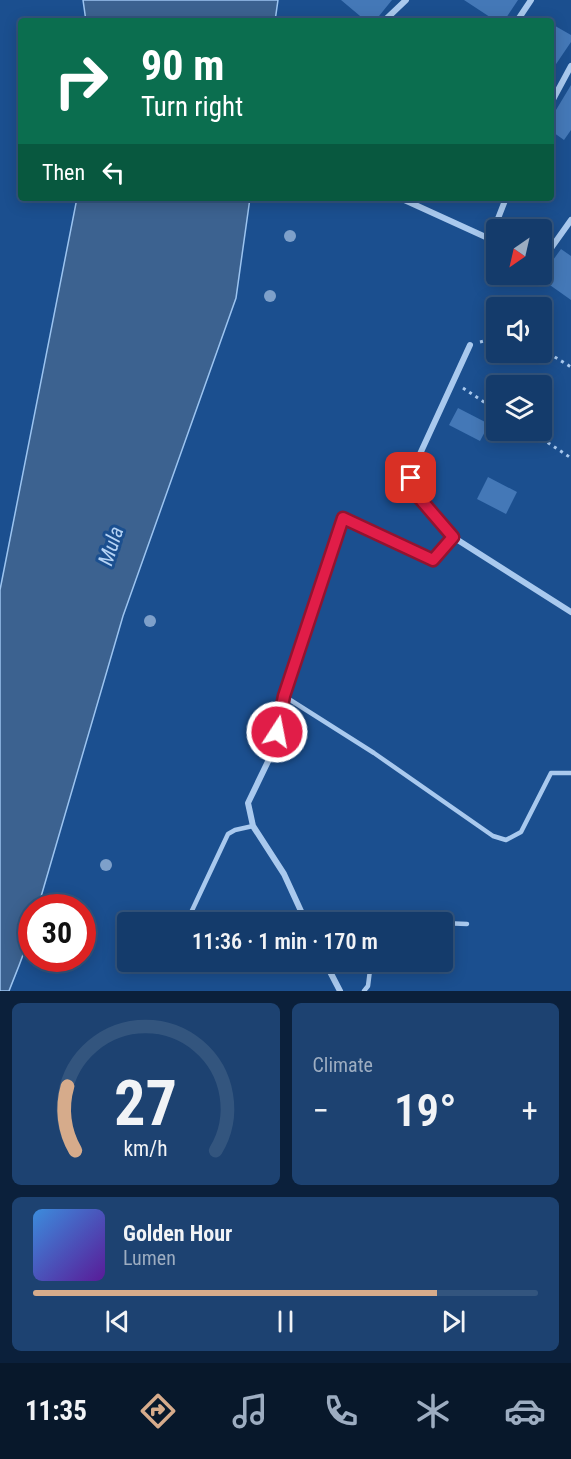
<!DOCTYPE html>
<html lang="en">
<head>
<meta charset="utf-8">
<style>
  body { margin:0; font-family:"Roboto Condensed",sans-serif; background:#1d4271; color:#f1f3f6; height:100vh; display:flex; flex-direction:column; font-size:22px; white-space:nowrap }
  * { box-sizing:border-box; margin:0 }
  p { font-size:20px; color:#9dadc1 }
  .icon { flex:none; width:33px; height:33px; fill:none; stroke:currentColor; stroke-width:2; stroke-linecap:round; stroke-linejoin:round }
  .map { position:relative; height:991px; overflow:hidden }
  .side { display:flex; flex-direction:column; gap:12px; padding:12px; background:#0b203b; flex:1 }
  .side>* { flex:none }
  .hud { position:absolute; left:18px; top:18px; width:536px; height:183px; border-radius:6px; box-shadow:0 3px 15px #0003,0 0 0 2px #33557e; background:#0b6e4f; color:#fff; overflow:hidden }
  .needle { width:39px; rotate:214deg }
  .fabs { position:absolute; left:486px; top:219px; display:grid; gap:12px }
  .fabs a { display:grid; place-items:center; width:66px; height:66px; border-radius:6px; background:#143b6b; box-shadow:0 3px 15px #0003,0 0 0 2px #33557e; font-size:30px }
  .speed { position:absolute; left:18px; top:894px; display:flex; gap:12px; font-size:30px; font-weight:700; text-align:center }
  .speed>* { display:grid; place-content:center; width:78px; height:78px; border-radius:50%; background:#143b6b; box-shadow:0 3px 15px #0003,0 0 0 2px #33557e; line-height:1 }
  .speed .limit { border:9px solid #d22; background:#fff; color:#111 }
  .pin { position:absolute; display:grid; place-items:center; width:51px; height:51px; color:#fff; margin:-26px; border-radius:12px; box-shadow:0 3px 9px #0006 }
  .me { position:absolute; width:66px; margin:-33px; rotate:11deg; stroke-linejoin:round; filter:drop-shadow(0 0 4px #0008) }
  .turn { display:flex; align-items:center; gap:21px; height:126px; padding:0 24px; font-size:27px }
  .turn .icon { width:78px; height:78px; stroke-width:2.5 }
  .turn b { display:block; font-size:42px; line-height:51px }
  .then { display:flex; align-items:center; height:57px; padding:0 24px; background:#0003; gap:12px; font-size:22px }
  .big { font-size:45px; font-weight:600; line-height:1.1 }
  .side .widget { flex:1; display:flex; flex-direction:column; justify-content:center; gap:9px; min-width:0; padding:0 21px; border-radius:9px; background:#1d4271 }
  .side .dial { align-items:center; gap:0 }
  .dial svg { height:156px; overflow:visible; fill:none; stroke:#33557e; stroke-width:7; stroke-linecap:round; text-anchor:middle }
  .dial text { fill:#f1f3f6; stroke:none }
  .song { display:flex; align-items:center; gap:18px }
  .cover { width:72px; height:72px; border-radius:9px; background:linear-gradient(135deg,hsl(210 70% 55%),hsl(270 70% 35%)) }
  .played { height:6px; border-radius:3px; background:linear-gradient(90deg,#d6ab8b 80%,#33557e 80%) }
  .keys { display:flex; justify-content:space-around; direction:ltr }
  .heat { display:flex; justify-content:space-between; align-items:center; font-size:33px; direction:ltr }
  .side .tiles { flex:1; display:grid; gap:12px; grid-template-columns:1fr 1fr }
  .widget:last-child { grid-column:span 2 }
  .trip { position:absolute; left:117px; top:912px; width:336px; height:60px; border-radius:6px; background:#143b6b; box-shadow:0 3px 15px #0003,0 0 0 2px #33557e; font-weight:600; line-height:60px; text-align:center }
  .tabs { display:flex; height:96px; justify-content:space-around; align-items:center; background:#08182b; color:#9dadc1 }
  .tabs .icon { width:42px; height:42px }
  .tabs .active { color:#d6ab8b }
  .tabs b { font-size:27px; color:#f1f3f6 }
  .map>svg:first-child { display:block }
  .water { fill:#3c6290; stroke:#9cc4f0; stroke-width:1.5 }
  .building { fill:#4478b7 }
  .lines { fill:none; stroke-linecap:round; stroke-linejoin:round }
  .path { stroke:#a9c9ee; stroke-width:3; stroke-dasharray:3 4.5; stroke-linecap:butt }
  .lane { stroke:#a9c9ee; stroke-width:4.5 }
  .street { stroke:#a9c9ee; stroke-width:6 }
  .tree { fill:#7ea0ca }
  .route-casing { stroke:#92132f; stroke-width:15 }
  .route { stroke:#e11d48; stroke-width:10 }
  .labels { text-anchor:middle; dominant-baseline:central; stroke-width:6; stroke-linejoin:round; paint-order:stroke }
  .water-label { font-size:21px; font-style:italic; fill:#b5d3f5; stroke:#1b4f8f }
</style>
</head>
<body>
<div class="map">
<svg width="571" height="991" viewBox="0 0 571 991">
  <rect width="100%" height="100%" fill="#1b4f8f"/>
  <path class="water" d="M83,0H278L275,21H86Z
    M77,198H250L236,298L123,616L38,907L32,908C32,939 20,962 9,991H0V590Z"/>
  <path class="building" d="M341,0H392L375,21H366Z
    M464,0H518L504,21H496Z
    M550,23L571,35V42L550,73Z
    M571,85V130L564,140L550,130V120Z
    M561,249L571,256V300L540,278Z
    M458,408L489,424L480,441L449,425Z
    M488,477L517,492L506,514L477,499Z"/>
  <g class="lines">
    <path class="path" d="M480,342L496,338
      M542,349L571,367
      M463,388L496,410
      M529,430L571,458"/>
    <path class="lane" d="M284,696L374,753L493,836L506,840L521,832L551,773H571
      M188,919L228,834L235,830L253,826
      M379,922L383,919L441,922
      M442,923L467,924
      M364,991L368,986L371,962"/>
    <path class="street" d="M384,21L406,0
      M517,21L531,0
      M550,105L571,66
      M400,198L490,239L506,198
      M549,251L571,220
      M453,537L571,612
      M306,922L284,874L253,826L248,803L274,749L284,696L343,518L433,560L453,537L410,487L414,467L470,345
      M325,962L340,991"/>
  </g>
  <g class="tree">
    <circle cx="290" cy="236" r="6"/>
    <circle cx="270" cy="296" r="6"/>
    <circle cx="150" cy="621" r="6"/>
    <circle cx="106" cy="865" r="6"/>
  </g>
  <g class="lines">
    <defs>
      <path id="route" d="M277,732L284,696L343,518L433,560L453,537L410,487L411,478"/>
    </defs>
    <use href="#route" class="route-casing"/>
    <use href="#route" class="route"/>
  </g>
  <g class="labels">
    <g class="water-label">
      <text transform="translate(111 546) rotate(-72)">Mula</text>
    </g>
  </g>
</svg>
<div class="fabs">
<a><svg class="needle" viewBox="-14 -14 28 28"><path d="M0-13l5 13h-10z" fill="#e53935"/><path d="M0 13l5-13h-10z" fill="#9dadc1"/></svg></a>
<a><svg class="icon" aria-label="sound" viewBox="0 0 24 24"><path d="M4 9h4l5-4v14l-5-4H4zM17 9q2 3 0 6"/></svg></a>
<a><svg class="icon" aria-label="layers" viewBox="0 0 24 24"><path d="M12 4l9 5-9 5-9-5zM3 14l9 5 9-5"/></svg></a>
</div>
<div class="speed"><div class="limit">30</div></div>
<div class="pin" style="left:411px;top:478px;background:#d93025"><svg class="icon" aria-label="arrive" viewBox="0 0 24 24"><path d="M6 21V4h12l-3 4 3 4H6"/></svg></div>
<svg class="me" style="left:277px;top:732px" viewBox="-20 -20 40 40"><circle r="17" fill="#e11d48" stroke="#fff" stroke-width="3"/><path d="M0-11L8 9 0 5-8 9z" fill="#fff"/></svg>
<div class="trip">11:36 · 1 min · 170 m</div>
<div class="hud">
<div class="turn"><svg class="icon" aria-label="right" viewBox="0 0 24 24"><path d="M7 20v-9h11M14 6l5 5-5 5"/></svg><div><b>90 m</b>Turn right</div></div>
<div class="then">Then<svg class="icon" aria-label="left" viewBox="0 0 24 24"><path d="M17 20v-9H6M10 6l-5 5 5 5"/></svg></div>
</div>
</div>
<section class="side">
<div class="tiles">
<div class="widget dial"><svg viewBox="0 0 100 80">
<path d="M14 69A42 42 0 1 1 86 69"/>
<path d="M14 69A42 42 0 0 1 10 36" stroke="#d6ab8b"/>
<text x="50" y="56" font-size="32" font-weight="700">27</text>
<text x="50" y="72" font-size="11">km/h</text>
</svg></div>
<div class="widget"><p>Climate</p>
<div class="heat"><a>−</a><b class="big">19°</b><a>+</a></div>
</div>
<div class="widget">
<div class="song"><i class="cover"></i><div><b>Golden Hour</b><p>Lumen</p></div></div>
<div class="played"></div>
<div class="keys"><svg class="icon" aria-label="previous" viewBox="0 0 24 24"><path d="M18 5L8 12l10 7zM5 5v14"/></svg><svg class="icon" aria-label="pause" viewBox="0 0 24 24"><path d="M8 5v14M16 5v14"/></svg><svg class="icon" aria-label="next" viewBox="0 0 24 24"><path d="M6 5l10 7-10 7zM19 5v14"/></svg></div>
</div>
</div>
</section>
<nav class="tabs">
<b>11:35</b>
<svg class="icon active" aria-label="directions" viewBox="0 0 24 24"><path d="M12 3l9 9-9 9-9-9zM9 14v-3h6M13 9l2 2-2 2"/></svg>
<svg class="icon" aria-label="music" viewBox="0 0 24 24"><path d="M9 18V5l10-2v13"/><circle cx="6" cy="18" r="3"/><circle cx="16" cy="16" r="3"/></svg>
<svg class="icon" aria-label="phone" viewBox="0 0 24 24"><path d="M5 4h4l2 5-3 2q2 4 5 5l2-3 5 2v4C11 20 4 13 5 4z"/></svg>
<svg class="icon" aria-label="climate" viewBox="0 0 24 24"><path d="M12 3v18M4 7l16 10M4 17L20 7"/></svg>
<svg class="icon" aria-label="car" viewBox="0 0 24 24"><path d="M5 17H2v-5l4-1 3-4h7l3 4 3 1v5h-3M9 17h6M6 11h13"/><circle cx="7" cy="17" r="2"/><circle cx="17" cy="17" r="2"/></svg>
</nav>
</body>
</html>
